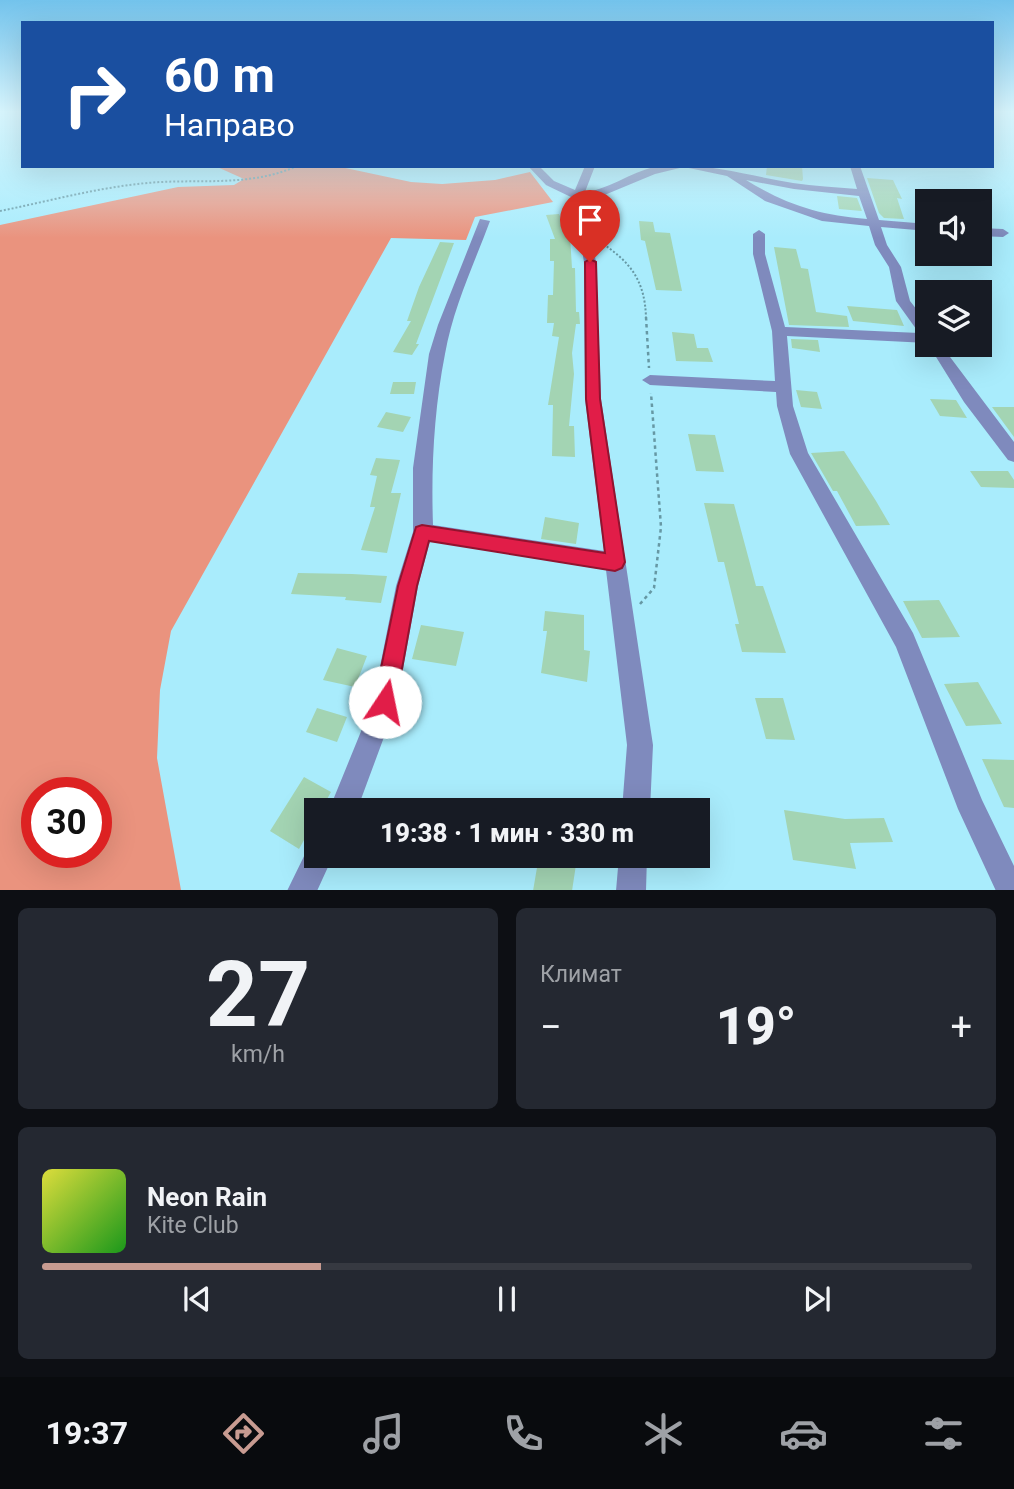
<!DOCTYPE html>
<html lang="ru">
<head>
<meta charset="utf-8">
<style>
  body { margin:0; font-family:Roboto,sans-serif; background:#242831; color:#f1f3f6; height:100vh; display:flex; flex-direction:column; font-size:26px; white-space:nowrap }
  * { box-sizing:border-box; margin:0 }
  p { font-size:23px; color:#9ea1a6 }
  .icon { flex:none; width:38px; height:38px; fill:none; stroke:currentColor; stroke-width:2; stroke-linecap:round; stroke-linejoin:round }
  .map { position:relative; height:890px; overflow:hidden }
  .side { display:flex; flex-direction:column; gap:18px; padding:18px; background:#0d0f14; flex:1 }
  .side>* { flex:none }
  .hud { position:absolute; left:21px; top:21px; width:973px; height:147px; border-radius:0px; box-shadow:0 7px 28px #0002; background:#1a4fa0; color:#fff; overflow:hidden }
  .buttons { position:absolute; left:915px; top:189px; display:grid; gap:14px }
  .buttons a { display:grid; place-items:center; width:77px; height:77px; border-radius:0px; background:#171b24; box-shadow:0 7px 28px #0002; font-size:35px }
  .speed { position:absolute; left:21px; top:777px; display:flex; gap:14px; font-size:35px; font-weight:700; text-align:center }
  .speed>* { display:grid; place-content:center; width:91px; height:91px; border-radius:50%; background:#171b24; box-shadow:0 7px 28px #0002; line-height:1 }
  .speed .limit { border:10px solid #d22; background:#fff; color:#111 }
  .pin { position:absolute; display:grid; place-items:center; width:60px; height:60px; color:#fff; margin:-72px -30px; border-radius:50% 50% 50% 0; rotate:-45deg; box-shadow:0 0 7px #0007 }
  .pin .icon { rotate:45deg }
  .me { position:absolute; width:77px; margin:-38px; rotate:11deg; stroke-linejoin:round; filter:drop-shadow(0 0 5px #0008) }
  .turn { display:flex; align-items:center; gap:24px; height:147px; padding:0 28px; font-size:32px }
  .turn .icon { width:91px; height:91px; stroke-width:2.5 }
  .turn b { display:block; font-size:49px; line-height:60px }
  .big { font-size:52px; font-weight:800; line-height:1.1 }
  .side .widget { flex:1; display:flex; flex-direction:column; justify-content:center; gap:10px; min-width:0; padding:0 24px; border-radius:10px; background:#242831 }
  .side .dial { align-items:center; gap:0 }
  .dial b { font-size:91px; line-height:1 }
  .song { display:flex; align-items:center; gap:21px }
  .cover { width:84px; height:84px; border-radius:10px; background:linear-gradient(135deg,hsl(60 70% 55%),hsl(120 70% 35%)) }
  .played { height:7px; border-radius:4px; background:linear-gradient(90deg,#c89b91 30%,#363941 30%) }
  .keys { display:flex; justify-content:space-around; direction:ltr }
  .heat { display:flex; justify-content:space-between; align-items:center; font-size:38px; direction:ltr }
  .side .tiles { flex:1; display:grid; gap:18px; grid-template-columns:1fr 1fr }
  .widget:last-child { grid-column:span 2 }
  .trip { position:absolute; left:304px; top:798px; width:406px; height:70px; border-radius:0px; background:#171b24; box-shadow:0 7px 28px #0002; font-weight:800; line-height:70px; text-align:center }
  .dock { display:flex; height:112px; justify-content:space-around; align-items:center; background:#090b0e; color:#9ea1a6 }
  .dock .icon { width:49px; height:49px }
  .dock .active { color:#c89b91 }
  .dock b { font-size:32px; color:#f1f3f6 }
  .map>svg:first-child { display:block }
  .green { fill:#ea937e; fill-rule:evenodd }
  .building { fill:#a3d4b3 }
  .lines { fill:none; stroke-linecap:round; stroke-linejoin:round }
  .path-far1 { stroke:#6698a4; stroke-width:2; stroke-dasharray:2 2; stroke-linecap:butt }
  .path { stroke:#6698a4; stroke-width:2.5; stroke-dasharray:3.5 3.5; stroke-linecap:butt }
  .minor { fill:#7f8abd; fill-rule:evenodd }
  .route { fill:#e11d48; stroke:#92132f; stroke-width:2 }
</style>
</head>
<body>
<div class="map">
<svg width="1014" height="891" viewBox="0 0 1014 891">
  <rect width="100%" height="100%" fill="#a9ecfc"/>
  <path class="green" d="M215,166H336L411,182L442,184L495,180L530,172L553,202L475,217L466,240L391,238L171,631L160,690L157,758L181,890H0V225L178,187L234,185L244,179ZM37,793H96V852H37Z"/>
  <path class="building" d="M767,166H802L803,179L802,181L766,175Z
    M867,178L893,180L902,199L897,198L904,219L884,218L879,213Z
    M837,196L857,198L862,211L839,209Z
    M559,214L570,236L572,268H575L576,312H579L580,324H576L572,353L574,374L569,426H574L575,457L552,456L553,405H548L559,337L552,336L554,323H547L548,295H553L554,261H550V239H555L546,215Z
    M639,221L653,222L655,232L670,233L682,291L656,290L645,241L641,240Z
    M440,242L454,243L416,344H419L412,355L393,352L411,321H407L419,287Z
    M774,247L796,249L801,268L808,269L816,312L847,316L849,327L789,325Z
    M847,306L897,310L904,326L853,321Z
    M672,332L694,334L697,348H708L713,362L676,361Z
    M791,339L818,340L820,352L792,348Z
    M393,382H416L414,394H390Z
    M796,390L817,392L822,409L801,407Z
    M930,399L956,400L967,418L940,416Z
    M992,407H1014V437Z
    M386,412L411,417L403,432L377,427Z
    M688,434L715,435L724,472L696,471Z
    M844,451L876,501L890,525L856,526L837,491H833L811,453Z
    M376,458L400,460L391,493H401L387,553L361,550L375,507H370L377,476L370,475Z
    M970,471H1008L1014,480V488L981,487Z
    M704,503L734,504L756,586H763L786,653L742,652L735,624H739L724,562H718Z
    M545,517L579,523L576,544L541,539Z
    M298,573L352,574L387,576L381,603L345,600L346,597L291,594Z
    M939,600L960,637L922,638L903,601Z
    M545,611L584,615V650L590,651L587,682L541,673L547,631H543Z
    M421,625L464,632L456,666L412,659Z
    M337,648L367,656L355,687L323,680Z
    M978,682L1002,724L966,726L944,684Z
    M755,698H783L795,740L766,739Z
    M317,708L347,717L337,742L306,732Z
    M982,759L1014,760V808L1004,807Z
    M304,777L331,792L321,810H317V817L299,849L270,831Z
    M784,810L845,819L884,818L893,842L850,843L856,869L793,860Z
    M539,856L577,858L572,891H533Z"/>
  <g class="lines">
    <path class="path-far1" d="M0,211C45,202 92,189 138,184C192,177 246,189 297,166
      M600,242C631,262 645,281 646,318"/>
    <path class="path" d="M646,317L649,368
      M640,604L654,588L661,527L651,393"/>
    <path class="minor" d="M528,166H539L554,181L575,190L585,166H595L585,192C612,189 634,169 661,166C706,162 749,176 793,183C814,186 836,187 857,189L850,166H860L879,220L928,224V231L881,227L887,245L901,267L910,301L928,324V343L787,336L793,406L808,453L913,633L982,800L1014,866V891H996L958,809L896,647L790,454L777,406L776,392L650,385L642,380L650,375L775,381L772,331L753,254V234L759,230L765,234V254L785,327L919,333L896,301L889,267L875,245L869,226L822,221L765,201L727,176L684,167L655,174L602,196L584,199L596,262L601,399L653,745L650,810H622L627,745L606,570L430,541L418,586L397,702L357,810H329L373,702L396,586L413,532V468L429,354L438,325L480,219L490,221C474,264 453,308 445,354C434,410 431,468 433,525L604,551L585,399L584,262L573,198L546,185ZM746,180L794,189L859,196L867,219C819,215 787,205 746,180Z
      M980,228L1003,229L1009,233L1003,237L980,236Z
      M928,344L941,345L1014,442V462L1008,460L964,402Z
      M317,843V856H333L317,891H287L309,846Z
      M619,856H647L646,891H616Z"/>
  </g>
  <linearGradient id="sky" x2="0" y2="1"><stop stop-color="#73c3ec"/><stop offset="0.47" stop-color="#d8f6fe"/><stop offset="1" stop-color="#d8f6fe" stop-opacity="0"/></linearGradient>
  <rect width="1014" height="238" fill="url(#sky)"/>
  <path class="route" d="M590,259L596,262L600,399L625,562L622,568L615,571L429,541L417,586L396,702L393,710L385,713L377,710L374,702L398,586L416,527L422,525L605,553L586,399L585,262Z"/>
</svg>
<div class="buttons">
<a><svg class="icon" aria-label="sound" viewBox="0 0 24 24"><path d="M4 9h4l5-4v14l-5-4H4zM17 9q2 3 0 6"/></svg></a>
<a><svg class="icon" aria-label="layers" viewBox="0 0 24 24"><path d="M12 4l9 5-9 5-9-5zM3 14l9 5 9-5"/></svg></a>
</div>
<div class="speed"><div class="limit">30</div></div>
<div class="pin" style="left:590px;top:262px;background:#d93025"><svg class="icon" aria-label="arrive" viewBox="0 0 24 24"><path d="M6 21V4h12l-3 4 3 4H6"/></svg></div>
<svg class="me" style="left:385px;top:702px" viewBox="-20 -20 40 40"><circle r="19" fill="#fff"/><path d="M0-13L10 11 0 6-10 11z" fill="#e11d48"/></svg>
<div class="trip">19:38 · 1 мин · 330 m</div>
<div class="hud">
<div class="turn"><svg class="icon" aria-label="right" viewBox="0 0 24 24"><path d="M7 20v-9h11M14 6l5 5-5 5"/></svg><div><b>60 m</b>Направо</div></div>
</div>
</div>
<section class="side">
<div class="tiles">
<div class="widget dial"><b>27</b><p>km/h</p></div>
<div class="widget"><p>Климат</p>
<div class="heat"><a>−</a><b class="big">19°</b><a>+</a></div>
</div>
<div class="widget">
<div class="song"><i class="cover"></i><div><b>Neon Rain</b><p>Kite Club</p></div></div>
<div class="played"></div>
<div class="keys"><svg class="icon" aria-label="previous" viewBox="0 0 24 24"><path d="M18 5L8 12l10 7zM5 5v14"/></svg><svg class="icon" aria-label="pause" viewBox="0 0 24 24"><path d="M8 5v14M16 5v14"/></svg><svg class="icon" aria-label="next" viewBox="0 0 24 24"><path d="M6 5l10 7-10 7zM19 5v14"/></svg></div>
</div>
</div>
</section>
<nav class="dock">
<b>19:37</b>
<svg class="icon active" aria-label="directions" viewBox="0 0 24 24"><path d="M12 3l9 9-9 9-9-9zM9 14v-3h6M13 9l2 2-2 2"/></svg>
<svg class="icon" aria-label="music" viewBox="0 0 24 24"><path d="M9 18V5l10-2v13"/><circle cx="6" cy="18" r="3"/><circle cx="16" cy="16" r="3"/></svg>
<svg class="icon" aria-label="phone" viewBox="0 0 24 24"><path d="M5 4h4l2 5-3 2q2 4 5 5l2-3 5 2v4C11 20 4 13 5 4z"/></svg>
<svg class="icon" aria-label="climate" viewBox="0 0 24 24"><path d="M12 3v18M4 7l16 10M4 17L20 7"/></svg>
<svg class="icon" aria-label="car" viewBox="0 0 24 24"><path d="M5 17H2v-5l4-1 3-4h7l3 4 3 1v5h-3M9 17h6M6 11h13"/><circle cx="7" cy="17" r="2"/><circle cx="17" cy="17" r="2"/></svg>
<svg class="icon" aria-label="filters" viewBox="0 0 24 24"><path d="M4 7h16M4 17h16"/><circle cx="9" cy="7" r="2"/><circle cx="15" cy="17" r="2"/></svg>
</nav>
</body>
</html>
